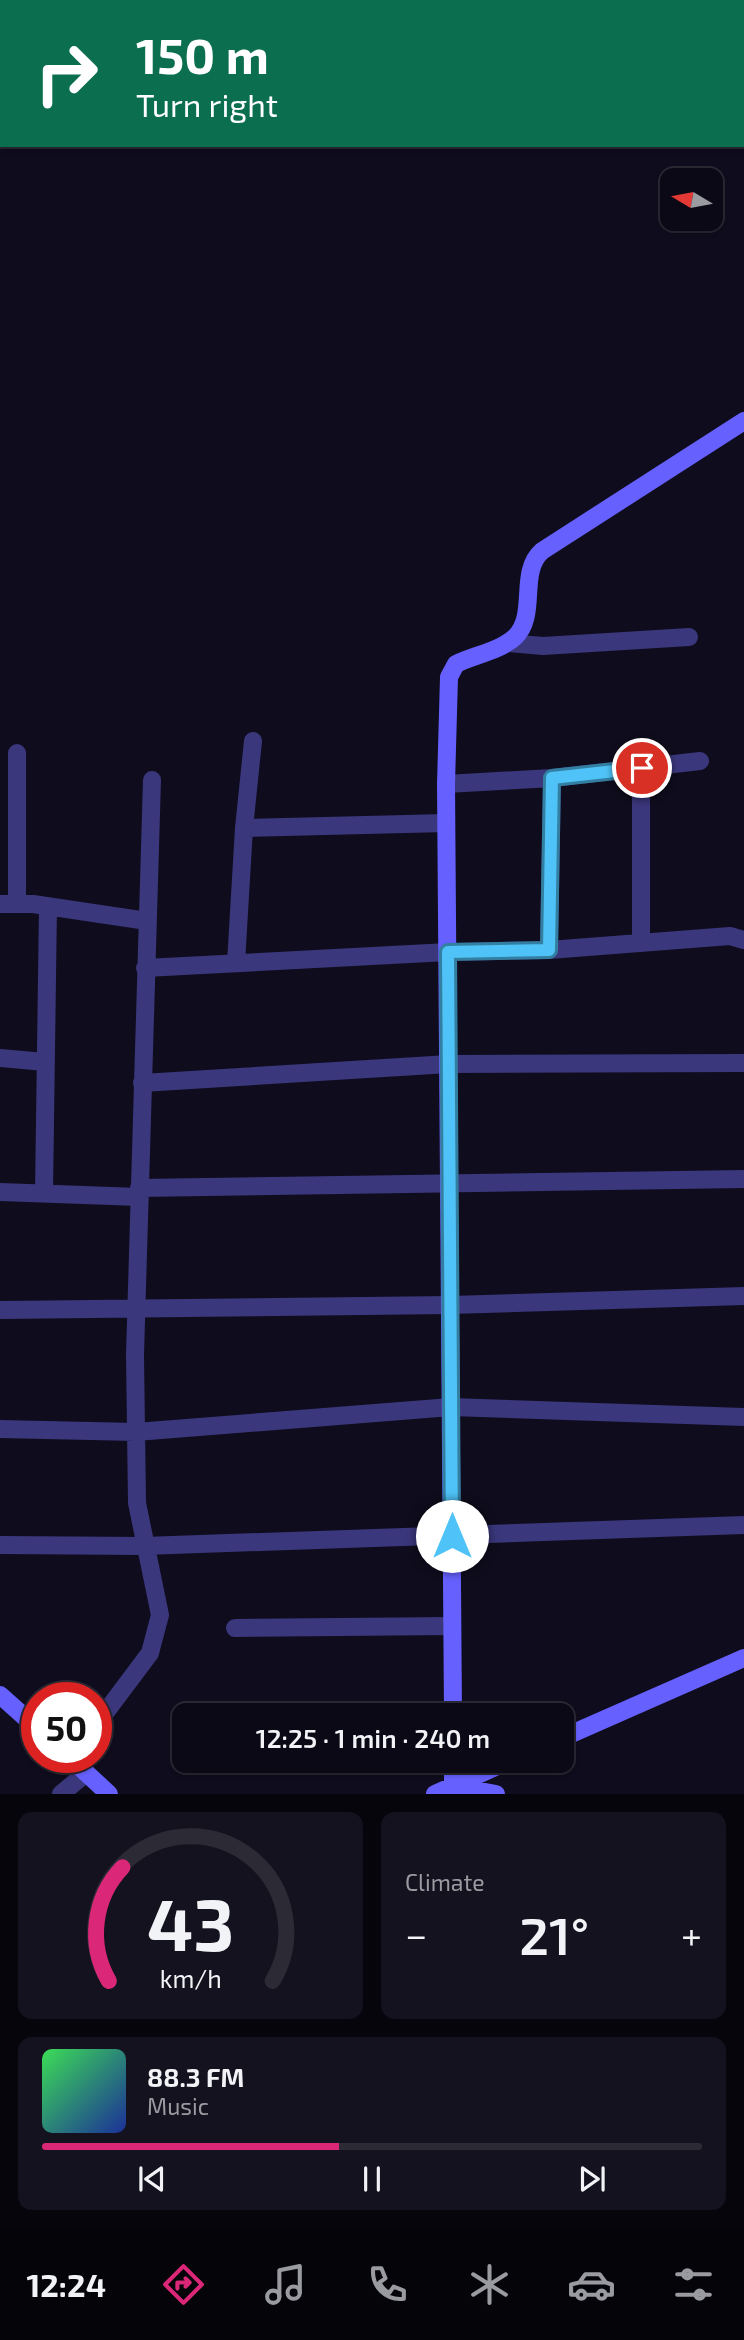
<!DOCTYPE html>
<html lang="en">
<head>
<meta charset="utf-8">
<style>
  body { margin:0; font-family:"Exo 2",sans-serif; background:#14121f; color:#f1f3f6; height:100vh; display:flex; flex-direction:column; font-size:26px; white-space:nowrap }
  * { box-sizing:border-box; margin:0 }
  p { font-size:23px; color:#9a9aa1 }
  .icon { flex:none; width:38px; height:38px; fill:none; stroke:currentColor; stroke-width:2; stroke-linecap:round; stroke-linejoin:round }
  .map { position:relative; height:1794px; overflow:hidden }
  .sheet { display:flex; flex-direction:column; gap:18px; padding:18px; background:#06050c; flex:1 }
  .sheet>* { flex:none }
  .top-card { position:absolute; left:0px; top:0px; width:746px; height:147px; box-shadow:0 2px 5px #0004,0 0 0 2px #2b2a35; background:#0b6e4f; color:#fff; overflow:hidden }
  .needle { width:46px; rotate:280deg }
  .fabs { position:absolute; left:660px; top:168px; display:grid; gap:14px }
  .fabs a { display:grid; place-items:center; width:63px; height:63px; border-radius:14px; background:#0b0916; box-shadow:0 2px 5px #0004,0 0 0 2px #2b2a35; font-size:35px }
  .speed { position:absolute; left:21px; top:1682px; display:flex; gap:14px; font-size:35px; font-weight:700; text-align:center }
  .speed>* { display:grid; place-content:center; width:91px; height:91px; border-radius:50%; background:#0b0916; box-shadow:0 2px 5px #0004,0 0 0 2px #2b2a35; line-height:1 }
  .speed .limit { border:10px solid #d22; background:#fff; color:#111 }
  .pin { position:absolute; display:grid; place-items:center; width:60px; height:60px; color:#fff; margin:-30px; border:4px solid #fff; border-radius:50%; box-shadow:0 2px 7px #0007 }
  .me { position:absolute; width:77px; margin:-38px; rotate:0deg; stroke-linejoin:round; filter:drop-shadow(0 0 5px #0008) }
  .turn { display:flex; align-items:center; gap:24px; height:147px; padding:0 21px; font-size:32px }
  .turn .icon { width:91px; height:91px; stroke-width:2.5 }
  .turn b { display:block; font-size:49px; line-height:60px }
  .big { font-size:52px; font-weight:600; line-height:1.1 }
  .sheet .card { flex:1; display:flex; flex-direction:column; justify-content:center; gap:10px; min-width:0; padding:0 24px; border-radius:14px; background:#14121f }
  .sheet .dial { align-items:center; gap:0 }
  .dial svg { height:182px; overflow:visible; fill:none; stroke:#2b2a35; stroke-width:7; stroke-linecap:round; text-anchor:middle }
  .dial text { fill:#f1f3f6; stroke:none }
  .song { display:flex; align-items:center; gap:21px }
  .cover { width:84px; height:84px; border-radius:10px; background:linear-gradient(135deg,hsl(130 70% 55%),hsl(230 70% 35%)) }
  .played { height:7px; border-radius:4px; background:linear-gradient(90deg,#db2777 45%,#2b2a35 45%) }
  .keys { display:flex; justify-content:space-around; direction:ltr }
  .heat { display:flex; justify-content:space-between; align-items:center; font-size:38px; direction:ltr }
  .sheet .tiles { flex:1; display:grid; gap:18px; grid-template-columns:1fr 1fr }
  .card:last-child { grid-column:span 2 }
  .trip { position:absolute; left:172px; top:1703px; width:402px; height:70px; border-radius:14px; background:#0b0916; box-shadow:0 2px 5px #0004,0 0 0 2px #2b2a35; font-weight:600; line-height:70px; text-align:center }
  .menu { display:flex; height:112px; justify-content:space-around; align-items:center; background:#040409; color:#9a9aa1 }
  .menu .icon { width:49px; height:49px }
  .menu .selected { color:#db2777 }
  .menu b { font-size:32px; color:#f1f3f6 }
  .map>svg:first-child { display:block }
  .lines { fill:none; stroke-linecap:round; stroke-linejoin:round }
  .street { stroke:#3a377c; stroke-width:18 }
  .secondary { stroke:#6660fe; stroke-width:18 }
  .route-casing { stroke:#337fa1; stroke-width:18 }
  .route { stroke:#4fc3f7; stroke-width:12 }
</style>
</head>
<body>
<div class="map">
<svg width="744" height="1794" viewBox="0 0 744 1794">
  <rect width="100%" height="100%" fill="#0f0c1d"/>
  <g class="lines">
    <path class="street" d="M507,643L543,646L689,637
      M446,784L552,778L700,761
      M244,828L446,823
      M0,904H33L147,921
      M17,904V753
      M641,943V767
      M549,950L552,778
      M236,963L244,828L253,741
      M145,968L448,952L549,950L730,936L744,940
      M0,1058L45,1062
      M142,1083L449,1064L744,1063
      M139,1188L744,1179
      M0,1192L139,1197
      M44,1193L48,906
      M0,1310L450,1305L744,1296
      M0,1429L136,1432L451,1407L744,1417
      M0,1545L144,1546L744,1525
      M235,1628L452,1626
      M96,1725L150,1653L160,1615L137,1503L135,1355L152,780
      M61,1794L86,1773"/>
    <path class="secondary" d="M0,1695L37,1728
      M453,1715L446,784L449,677L456,664C474,655 500,651 515,637C538,615 518,572 542,551L744,421
      M562,1738L744,1658
      M69,1757L109,1794
      M453,1760V1786L496,1794
      M435,1794L511,1760"/>
  </g>
  <g class="lines">
    <defs>
      <path id="route" d="M452,1536L448,952L549,950L552,778L642,768"/>
    </defs>
    <use href="#route" class="route-casing"/>
    <use href="#route" class="route"/>
  </g>
</svg>
<div class="fabs">
<a><svg class="needle" viewBox="-14 -14 28 28"><path d="M0-13l5 13h-10z" fill="#e53935"/><path d="M0 13l5-13h-10z" fill="#9a9aa1"/></svg></a>
</div>
<div class="speed"><div class="limit">50</div></div>
<div class="pin" style="left:642px;top:768px;background:#d93025"><svg class="icon" aria-label="arrive" viewBox="0 0 24 24"><path d="M6 21V4h12l-3 4 3 4H6"/></svg></div>
<svg class="me" style="left:452px;top:1536px" viewBox="-20 -20 40 40"><circle r="19" fill="#fff"/><path d="M0-13L10 11 0 6-10 11z" fill="#4fc3f7"/></svg>
<div class="trip">12:25 · 1 min · 240 m</div>
<div class="top-card">
<div class="turn"><svg class="icon" aria-label="right" viewBox="0 0 24 24"><path d="M7 20v-9h11M14 6l5 5-5 5"/></svg><div><b>150 m</b>Turn right</div></div>
</div>
</div>
<section class="sheet">
<div class="tiles">
<div class="card dial"><svg viewBox="0 0 100 80">
<path d="M14 69A42 42 0 1 1 86 69"/>
<path d="M14 69A42 42 0 0 1 20 19" stroke="#db2777"/>
<text x="50" y="56" font-size="32" font-weight="700">43</text>
<text x="50" y="72" font-size="11">km/h</text>
</svg></div>
<div class="card"><p>Climate</p>
<div class="heat"><a>−</a><b class="big">21°</b><a>+</a></div>
</div>
<div class="card">
<div class="song"><i class="cover"></i><div><b>88.3 FM</b><p>Music</p></div></div>
<div class="played"></div>
<div class="keys"><svg class="icon" aria-label="previous" viewBox="0 0 24 24"><path d="M18 5L8 12l10 7zM5 5v14"/></svg><svg class="icon" aria-label="pause" viewBox="0 0 24 24"><path d="M8 5v14M16 5v14"/></svg><svg class="icon" aria-label="next" viewBox="0 0 24 24"><path d="M6 5l10 7-10 7zM19 5v14"/></svg></div>
</div>
</div>
</section>
<nav class="menu">
<b>12:24</b>
<svg class="icon selected" aria-label="directions" viewBox="0 0 24 24"><path d="M12 3l9 9-9 9-9-9zM9 14v-3h6M13 9l2 2-2 2"/></svg>
<svg class="icon" aria-label="music" viewBox="0 0 24 24"><path d="M9 18V5l10-2v13"/><circle cx="6" cy="18" r="3"/><circle cx="16" cy="16" r="3"/></svg>
<svg class="icon" aria-label="phone" viewBox="0 0 24 24"><path d="M5 4h4l2 5-3 2q2 4 5 5l2-3 5 2v4C11 20 4 13 5 4z"/></svg>
<svg class="icon" aria-label="climate" viewBox="0 0 24 24"><path d="M12 3v18M4 7l16 10M4 17L20 7"/></svg>
<svg class="icon" aria-label="car" viewBox="0 0 24 24"><path d="M5 17H2v-5l4-1 3-4h7l3 4 3 1v5h-3M9 17h6M6 11h13"/><circle cx="7" cy="17" r="2"/><circle cx="17" cy="17" r="2"/></svg>
<svg class="icon" aria-label="filters" viewBox="0 0 24 24"><path d="M4 7h16M4 17h16"/><circle cx="9" cy="7" r="2"/><circle cx="15" cy="17" r="2"/></svg>
</nav>
</body>
</html>
